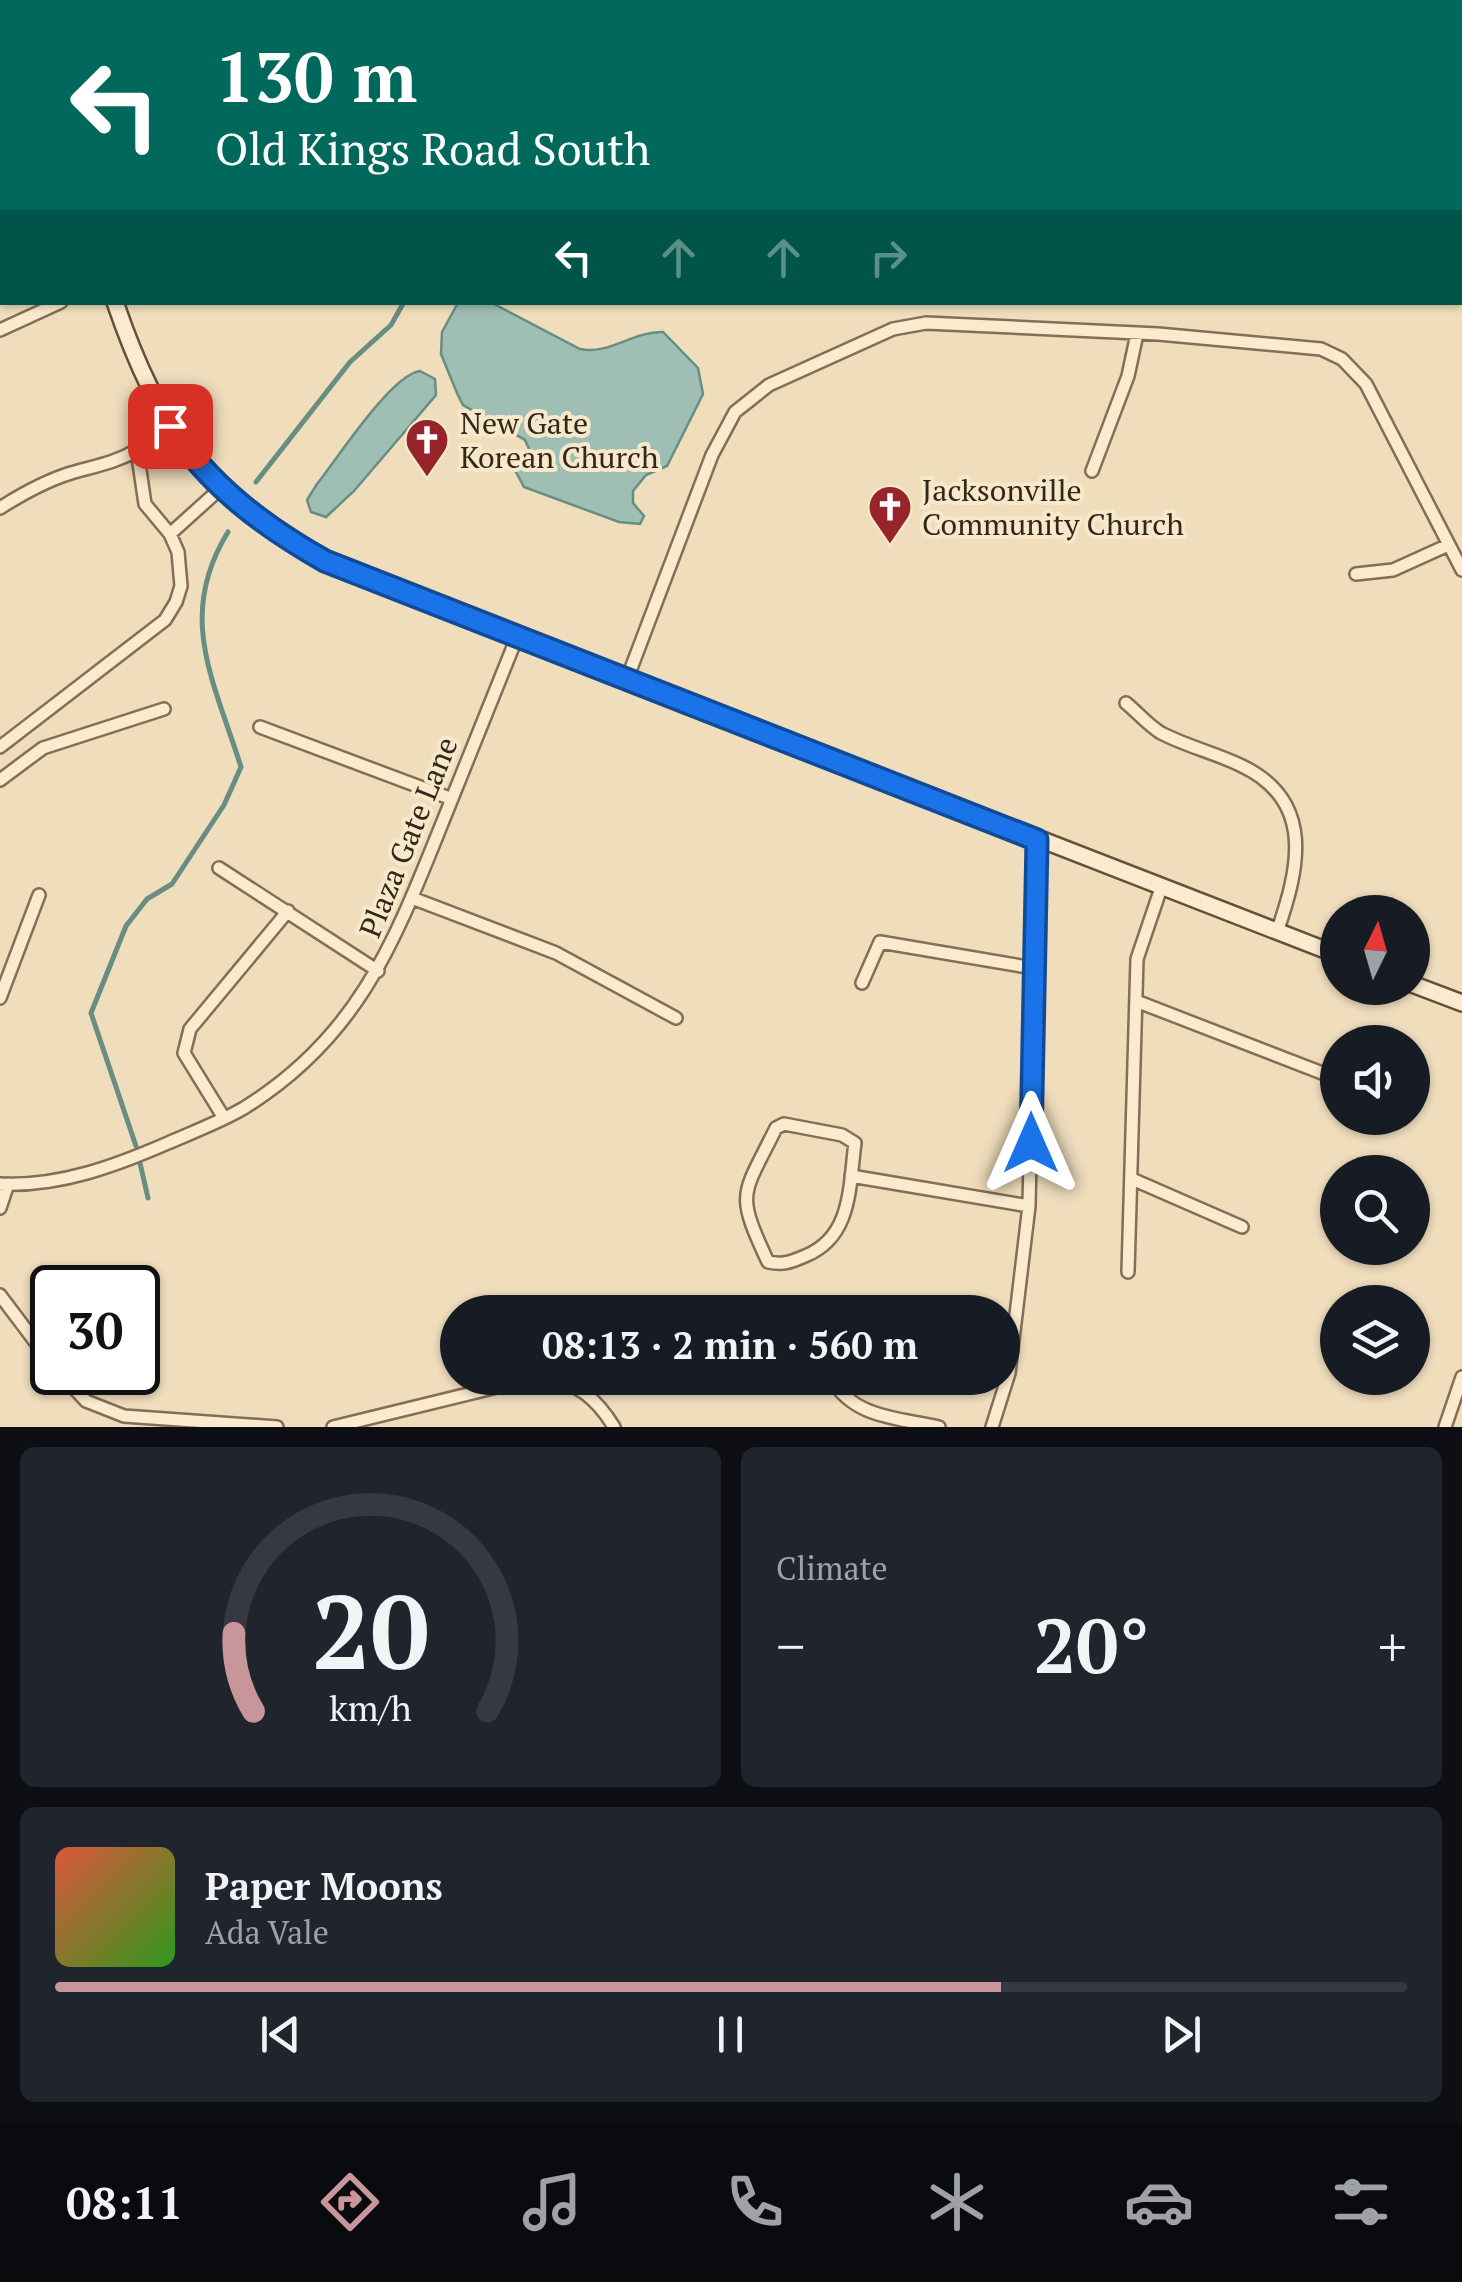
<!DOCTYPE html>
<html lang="en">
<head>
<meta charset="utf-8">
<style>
  body { margin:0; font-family:"PT Serif",serif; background:#20242c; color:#f1f3f6; height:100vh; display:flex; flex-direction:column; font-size:38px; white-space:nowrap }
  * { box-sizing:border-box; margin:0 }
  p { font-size:32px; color:#9ea1a6 }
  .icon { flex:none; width:55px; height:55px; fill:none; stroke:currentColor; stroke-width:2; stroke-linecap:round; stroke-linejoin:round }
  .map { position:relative; height:1427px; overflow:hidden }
  .side { display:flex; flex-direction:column; gap:20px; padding:20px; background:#0d0f14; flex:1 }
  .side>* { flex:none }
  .guide { position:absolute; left:0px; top:0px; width:1462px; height:305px; box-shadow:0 2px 8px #0004; background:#00695c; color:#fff; overflow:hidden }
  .needle { width:65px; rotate:5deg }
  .fabs { position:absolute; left:1320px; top:895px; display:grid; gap:20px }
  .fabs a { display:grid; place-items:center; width:110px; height:110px; border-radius:50%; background:#171b24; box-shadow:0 2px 8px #0004; font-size:50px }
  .speed { position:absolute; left:30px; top:1265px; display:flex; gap:20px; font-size:50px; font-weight:700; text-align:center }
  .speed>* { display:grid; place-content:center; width:130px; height:130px; border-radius:50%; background:#171b24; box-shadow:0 2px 8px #0004; line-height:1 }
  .speed .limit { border:5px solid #111; border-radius:15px; background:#fff; color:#111 }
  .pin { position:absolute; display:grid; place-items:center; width:85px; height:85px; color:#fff; margin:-42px; border-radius:20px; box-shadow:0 5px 15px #0006 }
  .me { position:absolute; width:110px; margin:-55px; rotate:0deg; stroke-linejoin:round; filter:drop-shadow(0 0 8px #0008) }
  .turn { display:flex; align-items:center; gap:35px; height:210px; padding:0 50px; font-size:45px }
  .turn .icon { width:130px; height:130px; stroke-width:2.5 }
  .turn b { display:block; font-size:70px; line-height:85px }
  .lanes { display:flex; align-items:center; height:95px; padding:0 50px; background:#0003; justify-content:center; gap:50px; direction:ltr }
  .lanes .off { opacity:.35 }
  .big { font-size:75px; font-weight:600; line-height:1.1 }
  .side .card { flex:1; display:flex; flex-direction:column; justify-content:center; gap:15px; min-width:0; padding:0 35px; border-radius:15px; background:#20242c }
  .side .dial { align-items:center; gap:0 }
  .dial svg { height:260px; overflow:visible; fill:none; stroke:#363941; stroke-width:7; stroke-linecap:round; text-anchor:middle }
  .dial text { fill:#f1f3f6; stroke:none }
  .song { display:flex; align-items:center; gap:30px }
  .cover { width:120px; height:120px; border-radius:15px; background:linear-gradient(135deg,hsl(10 70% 55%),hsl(110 70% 35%)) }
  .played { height:10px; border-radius:5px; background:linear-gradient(90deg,#c8969a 70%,#363941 70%) }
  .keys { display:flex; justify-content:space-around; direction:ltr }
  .heat { display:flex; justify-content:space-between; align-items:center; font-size:55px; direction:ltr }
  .side .tiles { flex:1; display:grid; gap:20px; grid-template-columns:1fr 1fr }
  .card:last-child { grid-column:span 2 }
  .trip { position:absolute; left:440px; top:1295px; width:580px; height:100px; border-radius:50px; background:#171b24; box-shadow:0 2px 8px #0004; font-weight:600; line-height:100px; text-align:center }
  .dock { display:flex; height:160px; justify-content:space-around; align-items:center; background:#090b0e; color:#9ea1a6 }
  .dock .icon { width:70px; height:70px }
  .dock .current { color:#c8969a }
  .dock b { font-size:45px; color:#f1f3f6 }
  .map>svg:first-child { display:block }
  .water { fill:#a0bfb4; stroke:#688d82; stroke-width:2.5 }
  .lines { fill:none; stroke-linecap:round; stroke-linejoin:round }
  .stream { stroke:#688d82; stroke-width:5 }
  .street-casing { stroke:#866d55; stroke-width:16 }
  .secondary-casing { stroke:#684e39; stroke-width:20 }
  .street { stroke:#faebcf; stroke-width:11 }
  .secondary { stroke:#faebcf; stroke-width:15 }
  .rail { stroke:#35261a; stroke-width:5; stroke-dasharray:18 18; stroke-linecap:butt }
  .route-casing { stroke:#114b97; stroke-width:25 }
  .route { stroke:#1a73e8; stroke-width:18 }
  .labels { text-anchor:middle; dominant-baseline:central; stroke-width:8; stroke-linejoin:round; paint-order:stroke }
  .poi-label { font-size:30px; fill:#35261a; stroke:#f6e8cb; text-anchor:start }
  .street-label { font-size:30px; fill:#35261a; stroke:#f6e8cb }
</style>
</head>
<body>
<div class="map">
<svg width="1462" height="1427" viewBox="0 0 1462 1427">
  <rect width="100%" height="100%" fill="#efddbc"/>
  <path class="water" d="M458,303H492L580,349C610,355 633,331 663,332L698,368L703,394L667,466L646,475L633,491V503L644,516L640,524L619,522L524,487L516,472L530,451L525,440L463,405L457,393L441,354L442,332Z
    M420,371L435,379L436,395L354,491L326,517L311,512L307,500L317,484C337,459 391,375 420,371Z"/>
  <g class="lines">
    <path class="stream" d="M545,2L546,0
      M256,482L350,362L391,325L404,302
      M136,1146L91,1013L126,926L147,899L172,884L224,805L241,767C214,681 176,616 228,532
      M140,1163L148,1198"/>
    <defs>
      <path id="street" d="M270,0L271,2
        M1196,0L1197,2
        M401,2L402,0
        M657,2L658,0
        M868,2L869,0
        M0,330L61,302
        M137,450L170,426
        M1092,471L1128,376L1137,334
        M0,508C22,494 45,481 71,473C95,466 115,463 137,450L145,504L170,534L178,552L181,586L176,602L165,620L0,747
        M170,534L221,488
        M1356,574L1393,570L1446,546
        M627,679L712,455L735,412L769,385L893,329L926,323L1158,334L1321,349L1342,359L1366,384L1462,570
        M1126,703C1137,712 1149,726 1161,733C1186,746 1215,753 1240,765C1316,800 1299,869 1277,932
        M260,727L452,799
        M0,780L43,748L164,709
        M219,868L378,971
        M412,898L556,953L676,1018
        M862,983L880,942L1033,968
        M0,998L39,895
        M1136,1001L1335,1078
        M224,1118L184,1053L190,1029L288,911
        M784,1124L842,1135L855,1143C849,1188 852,1237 805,1256C791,1262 784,1265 768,1262C735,1191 742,1197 776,1128Z
        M851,1176L1029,1206
        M1132,1179L1242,1227
        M0,1184C59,1187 115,1166 168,1143C193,1132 220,1122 244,1108C360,1036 395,940 443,821C468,760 492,698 517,637
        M0,1208L8,1184
        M1128,1272L1137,959L1161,888
        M0,1295L52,1364
        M59,1372L86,1401L124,1416L277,1427
        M543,1378C576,1381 597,1399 614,1427
        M831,1378C853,1418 898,1418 939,1427
        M333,1427L534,1378
        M992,1427L1009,1373L1029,1206L1037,840
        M1445,1427L1462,1377"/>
      <path id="secondary" d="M31,0L32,2
        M115,302C159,431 206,493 325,561L1338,955
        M1412,984L1462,1003"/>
    </defs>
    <use href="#street" class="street-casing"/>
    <use href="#secondary" class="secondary-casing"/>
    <use href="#street" class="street"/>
    <use href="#secondary" class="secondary"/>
    <path class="rail" d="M1353,0L1354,2
      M1460,194L1462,198
      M1460,213L1462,217"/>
  </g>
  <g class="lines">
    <defs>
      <path id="route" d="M170,426C210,486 263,526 325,561L1037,840L1031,1143"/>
    </defs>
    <use href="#route" class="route-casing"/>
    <use href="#route" class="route"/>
  </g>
  <defs>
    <symbol id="church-pin" viewBox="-11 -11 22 30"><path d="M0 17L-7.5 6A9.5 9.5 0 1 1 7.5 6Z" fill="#96242a" stroke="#f6e8cb"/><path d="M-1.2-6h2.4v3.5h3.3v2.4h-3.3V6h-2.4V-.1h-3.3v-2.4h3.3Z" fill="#fff"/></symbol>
  </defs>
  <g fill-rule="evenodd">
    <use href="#church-pin" x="402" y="415" width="50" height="68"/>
    <use href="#church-pin" x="865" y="482" width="50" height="68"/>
  </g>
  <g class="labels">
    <g class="poi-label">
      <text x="460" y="423">New Gate<tspan x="460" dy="34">Korean Church</tspan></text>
      <text x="922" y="490">Jacksonville<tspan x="922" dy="34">Community Church</tspan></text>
    </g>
    <g class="street-label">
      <text transform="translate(408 837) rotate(-68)">Plaza Gate Lane</text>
    </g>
  </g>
</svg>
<div class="fabs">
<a><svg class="needle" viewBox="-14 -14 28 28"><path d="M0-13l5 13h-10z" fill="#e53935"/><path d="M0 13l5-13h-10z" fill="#9ea1a6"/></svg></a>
<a><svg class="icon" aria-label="sound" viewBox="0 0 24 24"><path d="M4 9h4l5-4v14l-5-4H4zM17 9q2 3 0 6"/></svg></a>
<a><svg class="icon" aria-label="search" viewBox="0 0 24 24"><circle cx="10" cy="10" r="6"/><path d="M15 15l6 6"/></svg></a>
<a><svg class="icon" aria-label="layers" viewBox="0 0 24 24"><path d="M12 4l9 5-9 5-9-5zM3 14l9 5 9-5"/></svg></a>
</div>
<div class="speed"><div class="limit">30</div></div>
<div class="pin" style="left:170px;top:426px;background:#d93025"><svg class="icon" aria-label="arrive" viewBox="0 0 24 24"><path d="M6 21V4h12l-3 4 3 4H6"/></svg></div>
<svg class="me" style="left:1031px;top:1143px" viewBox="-20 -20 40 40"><path d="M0-17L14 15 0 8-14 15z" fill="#1a73e8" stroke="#fff" stroke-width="4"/></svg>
<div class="trip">08:13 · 2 min · 560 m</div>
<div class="guide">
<div class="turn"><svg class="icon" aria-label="left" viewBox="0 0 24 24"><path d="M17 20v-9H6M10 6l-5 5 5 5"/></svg><div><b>130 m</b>Old Kings Road South</div></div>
<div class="lanes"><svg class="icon" aria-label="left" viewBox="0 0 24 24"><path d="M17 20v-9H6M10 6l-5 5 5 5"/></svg><svg class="icon off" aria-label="ahead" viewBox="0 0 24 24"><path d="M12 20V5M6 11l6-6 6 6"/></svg><svg class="icon off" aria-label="ahead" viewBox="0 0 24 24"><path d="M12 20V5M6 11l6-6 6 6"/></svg><svg class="icon off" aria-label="right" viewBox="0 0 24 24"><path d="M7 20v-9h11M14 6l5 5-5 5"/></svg></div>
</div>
</div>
<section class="side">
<div class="tiles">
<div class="card dial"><svg viewBox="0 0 100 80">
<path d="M14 69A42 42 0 1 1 86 69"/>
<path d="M14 69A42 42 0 0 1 8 45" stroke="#c8969a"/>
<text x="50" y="56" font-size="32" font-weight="700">20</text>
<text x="50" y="72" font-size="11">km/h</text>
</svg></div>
<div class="card"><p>Climate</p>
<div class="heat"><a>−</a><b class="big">20°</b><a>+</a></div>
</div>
<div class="card">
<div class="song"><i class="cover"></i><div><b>Paper Moons</b><p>Ada Vale</p></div></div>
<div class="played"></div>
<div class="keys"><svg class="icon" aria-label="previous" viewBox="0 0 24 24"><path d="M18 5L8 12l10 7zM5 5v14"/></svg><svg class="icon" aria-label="pause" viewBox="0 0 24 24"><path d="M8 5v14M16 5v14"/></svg><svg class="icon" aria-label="next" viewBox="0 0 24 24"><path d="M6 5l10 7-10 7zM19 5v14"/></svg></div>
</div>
</div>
</section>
<nav class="dock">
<b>08:11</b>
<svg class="icon current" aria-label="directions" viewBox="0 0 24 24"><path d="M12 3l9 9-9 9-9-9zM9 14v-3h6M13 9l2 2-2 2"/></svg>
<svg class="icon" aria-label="music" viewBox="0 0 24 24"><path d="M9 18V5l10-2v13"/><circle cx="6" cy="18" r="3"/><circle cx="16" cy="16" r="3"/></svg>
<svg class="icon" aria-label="phone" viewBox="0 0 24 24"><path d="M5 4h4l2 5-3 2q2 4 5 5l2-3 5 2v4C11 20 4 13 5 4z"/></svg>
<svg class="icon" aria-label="climate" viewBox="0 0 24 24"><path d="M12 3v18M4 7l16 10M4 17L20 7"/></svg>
<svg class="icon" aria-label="car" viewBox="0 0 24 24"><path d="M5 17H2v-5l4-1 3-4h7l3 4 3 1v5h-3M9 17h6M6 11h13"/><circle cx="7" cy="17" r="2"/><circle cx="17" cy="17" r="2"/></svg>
<svg class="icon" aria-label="filters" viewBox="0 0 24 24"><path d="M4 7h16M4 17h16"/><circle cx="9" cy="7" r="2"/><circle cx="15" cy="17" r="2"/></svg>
</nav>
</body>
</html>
